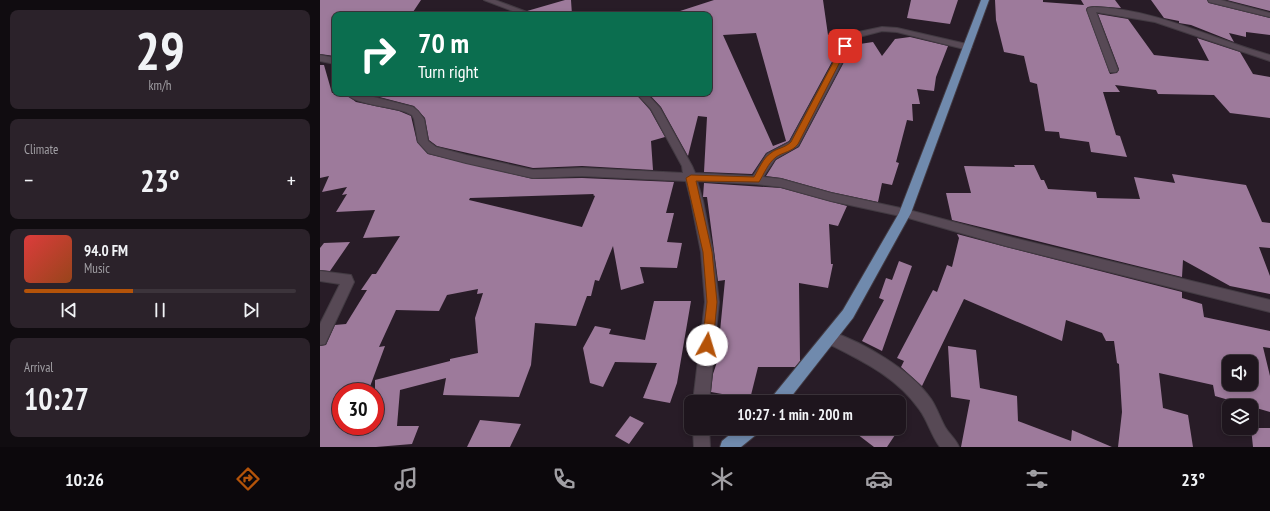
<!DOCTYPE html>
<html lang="en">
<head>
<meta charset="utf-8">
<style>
  body { margin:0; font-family:"PT Sans Narrow",sans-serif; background:#2b222a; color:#f1f3f6; height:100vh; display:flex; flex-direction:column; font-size:15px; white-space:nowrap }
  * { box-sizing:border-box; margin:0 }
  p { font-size:13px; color:#a19fa4 }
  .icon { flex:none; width:22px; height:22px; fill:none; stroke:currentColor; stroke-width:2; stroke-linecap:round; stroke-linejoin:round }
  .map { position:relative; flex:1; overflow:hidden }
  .side { display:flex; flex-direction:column; gap:10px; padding:10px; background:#100c10; width:320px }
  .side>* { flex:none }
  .hud { position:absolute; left:12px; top:12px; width:380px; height:84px; border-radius:8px; box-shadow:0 2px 6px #0003,0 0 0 1px #3c343b; background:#0b6e4f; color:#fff; overflow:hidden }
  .tools { position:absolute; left:902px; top:355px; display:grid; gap:8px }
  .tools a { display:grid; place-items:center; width:36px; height:36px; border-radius:8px; background:#1e151d; box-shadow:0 2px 6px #0003,0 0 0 1px #3c343b; font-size:20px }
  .speed { position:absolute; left:12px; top:383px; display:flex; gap:8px; font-size:20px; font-weight:700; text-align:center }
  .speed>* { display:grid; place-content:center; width:52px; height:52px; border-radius:50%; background:#1e151d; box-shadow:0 2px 6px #0003,0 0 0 1px #3c343b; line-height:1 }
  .speed .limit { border:6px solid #d22; background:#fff; color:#111 }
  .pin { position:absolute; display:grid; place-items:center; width:34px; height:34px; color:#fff; margin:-17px; border-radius:8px; box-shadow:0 2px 6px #0006 }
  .me { position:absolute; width:44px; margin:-22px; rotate:6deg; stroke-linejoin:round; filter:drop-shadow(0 0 3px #0008) }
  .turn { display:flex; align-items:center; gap:14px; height:84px; padding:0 20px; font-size:18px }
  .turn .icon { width:52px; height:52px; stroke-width:2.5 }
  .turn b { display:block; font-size:28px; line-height:34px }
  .big { font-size:30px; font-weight:700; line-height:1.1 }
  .side .tile { flex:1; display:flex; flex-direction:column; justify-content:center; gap:6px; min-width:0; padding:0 14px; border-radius:8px; background:#2b222a }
  .side .dial { align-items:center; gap:0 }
  .dial b { font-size:52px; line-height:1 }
  .song { display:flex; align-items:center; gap:12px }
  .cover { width:48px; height:48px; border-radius:6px; background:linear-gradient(135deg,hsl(0 70% 55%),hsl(20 70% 35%)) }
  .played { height:4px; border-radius:2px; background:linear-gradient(90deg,#b45309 40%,#3c343b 40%) }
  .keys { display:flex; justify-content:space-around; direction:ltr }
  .heat { display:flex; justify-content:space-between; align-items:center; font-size:22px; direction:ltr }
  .trip { position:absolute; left:364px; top:395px; width:222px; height:40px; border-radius:8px; background:#1e151d; box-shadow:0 2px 6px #0003,0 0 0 1px #3c343b; font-weight:700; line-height:40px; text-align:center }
  .dock { display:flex; height:64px; justify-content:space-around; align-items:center; background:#0c080c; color:#a19fa4 }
  .dock .icon { width:28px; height:28px }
  .dock .on { color:#b45309 }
  .dock b { font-size:18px; color:#f1f3f6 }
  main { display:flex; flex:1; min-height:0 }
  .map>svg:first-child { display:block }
  .building { fill:#9d7a9b; fill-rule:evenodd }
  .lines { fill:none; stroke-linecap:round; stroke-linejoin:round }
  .minor-casing { stroke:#433b43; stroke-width:2 }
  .major-casing { stroke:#433b43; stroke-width:2 }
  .minor { fill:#574955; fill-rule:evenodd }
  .major { fill:#708aad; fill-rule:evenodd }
  .route { fill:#b45309; stroke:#753606 }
</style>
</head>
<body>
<main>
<section class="side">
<div class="tile dial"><b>29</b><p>km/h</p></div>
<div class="tile"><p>Climate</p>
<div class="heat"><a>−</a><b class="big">23°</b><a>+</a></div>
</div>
<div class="tile">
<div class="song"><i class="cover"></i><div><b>94.0 FM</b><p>Music</p></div></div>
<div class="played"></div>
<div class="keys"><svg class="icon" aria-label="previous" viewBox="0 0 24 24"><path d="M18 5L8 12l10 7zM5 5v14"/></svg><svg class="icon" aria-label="pause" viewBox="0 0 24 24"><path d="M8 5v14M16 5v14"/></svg><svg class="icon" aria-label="next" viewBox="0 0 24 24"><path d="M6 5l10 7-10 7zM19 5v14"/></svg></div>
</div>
<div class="tile"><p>Arrival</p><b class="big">10:27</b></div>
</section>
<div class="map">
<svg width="950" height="447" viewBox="0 0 950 447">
  <rect width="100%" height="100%" fill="#281c27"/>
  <path class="building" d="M0,0H101L91,15H15V56L0,54Z
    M245,0H251L252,15H216L207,11Z
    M394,0H503L508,35H517L519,47H520L469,141L446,153L432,174L384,172L387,117L378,116L368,156L341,107L328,93H357L358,96L370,93H389V15H358L357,12ZM436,33L466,141L453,146L403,35Z
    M591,0H638L630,24L587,18Z
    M675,0H723V2L764,5L761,0H795L801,8L774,6L768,7L766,9L790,74L797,73L799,69L778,14L808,19L834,55L889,61L877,38L920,52L933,74L950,77V118L910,113L894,95L838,94L836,90L795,85L800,92H783L796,135L800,136L807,157L771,152L769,142L740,138L739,132L725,131L717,84L710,82L704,56L684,52L676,20Z
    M831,0H887L889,3L950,18V35L926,32V37L909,33L914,42L871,25L859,23V21L844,18Z
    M907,0H950V11Z
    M590,37L628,46L616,77L614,91L597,89L600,104H592L593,121L587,120L576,162L579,163L572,185L562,183L558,202L511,192L461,178L446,176L456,160L479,147L533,45L553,42L562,56L575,39Z
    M0,65H4L12,93H24L36,102L79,111L91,116L97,142L108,154L213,179L262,178L354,182L346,213H354L347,242L362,243L357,268L320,267L324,283L301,290L293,246L279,281L275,280L271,296H267L256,326L215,323L211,365L199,397L123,395L126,378L80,390L77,426H99L92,444L56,447H0V346L6,345L15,325L26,324L47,290H41L52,274H56L80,236L43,238L55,210L16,212L27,194L22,195L27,187L2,192L9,176L0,178ZM274,194L273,195L275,196L262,227L149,200L150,198ZM158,289L157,294L163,293L155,318L158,353L130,359V361L55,380V426H21V392H48L65,346L59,347L76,310L119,311L127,295Z
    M44,93H315L330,110L345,137L331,141L333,170L262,166L213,168L117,146L109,140L105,118L94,106Z
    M694,165H714L721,180H724L728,189L776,192L777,198L820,199L814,177L855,183L852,174L926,185L942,222L950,223V248L939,247L950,276V294L910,286L863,260L862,277L632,220L626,193H651L644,166L695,167Z
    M384,183L461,188L527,206L518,226L509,224L511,264H513L508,288L479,283L480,361L475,367H438L430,399L391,392L393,374L397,362L405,280L398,281L387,197H383Z
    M637,234L686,247L862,292V298L882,304L884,317L950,331V348L943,347L950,376V412L895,396L893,385L839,373L843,408L868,415L873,447H798L802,412L799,364L797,363L794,341H786L782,333L746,320L742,341L644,299L602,386L581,367L584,361L577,358L613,290L617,292L627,265L632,267L639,238ZM909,362H931V384H909Z
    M30,242L10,271L0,270V248L4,243Z
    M579,261L592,266L562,351L542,341L564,300L559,298L566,278L572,280Z
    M334,301H371L357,383L350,403L323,398L337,363L295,362L283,387L270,383L263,348L275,326L291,329L289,334L325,340Z
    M628,346L656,350L660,388L697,396L698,421L751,441L752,430L792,447H641L650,400L631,397Z
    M579,412L587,417L567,447H554L537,434L541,428H579Z
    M310,416L324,423L309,444L295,436Z
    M160,420L201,424L190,447H147Z
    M931,428H950V447H933Z"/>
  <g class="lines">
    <defs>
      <path id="minor" d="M164,0H175L215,15H203Z
        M888,0H901L950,13V17L889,2Z
        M774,7C836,9 892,39 950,55V61L835,22L776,12L798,70L796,72H790L767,10L768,8Z
        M562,27L577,28L651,45L652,47L648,50L577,32L562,31L535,38L478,146L455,159L443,177L461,179L511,193L585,209L686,236L950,300V312L686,246L585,217L511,201L461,187L436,184L377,181L383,201L393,252L399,302L389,402H373L385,302L381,252L371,201L366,181L262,176L213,178L146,163L108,153L98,142L94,119L92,115L86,112C70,106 36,105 25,93H38L93,107L98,111L104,119L108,141L116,147L146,155L213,170L262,168L363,173L362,166L331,109L316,93H326L340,108L372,166L375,173L433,176L447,154L470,142L529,34Z
        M0,55L15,58V64L0,61Z
        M0,271L31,275L34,282L5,344L0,345V324L20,284L0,281Z
        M510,331C544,343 590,369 611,399C617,408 620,418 625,427C629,434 636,439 639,447H620C611,435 608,421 599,409C576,376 540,360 505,342L503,337L505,332Z
        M373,428H389L390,447H374Z"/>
      <path id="major" d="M661,0H669L591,213L533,318L467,402H449L452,397L523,310L579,213Z
        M418,428H439L437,434L421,447H400L402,441Z"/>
    </defs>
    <use href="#minor" class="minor-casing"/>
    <use href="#major" class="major-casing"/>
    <use href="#minor" class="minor"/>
    <use href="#major" class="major"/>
  </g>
  <path class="route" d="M523,44L528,46L478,144C472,152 463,152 456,157C448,163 444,174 439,182L376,181L392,252L397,302L393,345L391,349L387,350L384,349L382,345L387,302L383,252L366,178L371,175L434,177C439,169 443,158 451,153C457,148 465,148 471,142Z"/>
</svg>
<div class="tools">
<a><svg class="icon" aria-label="sound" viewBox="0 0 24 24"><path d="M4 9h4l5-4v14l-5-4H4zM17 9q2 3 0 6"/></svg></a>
<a><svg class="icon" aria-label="layers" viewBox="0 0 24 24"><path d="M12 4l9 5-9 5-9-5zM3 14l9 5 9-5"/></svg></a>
</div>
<div class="speed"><div class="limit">30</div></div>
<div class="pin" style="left:525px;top:46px;background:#d93025"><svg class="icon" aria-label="arrive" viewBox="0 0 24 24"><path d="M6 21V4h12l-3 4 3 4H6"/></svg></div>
<svg class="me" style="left:387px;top:345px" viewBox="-20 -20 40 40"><circle r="19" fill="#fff"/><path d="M0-13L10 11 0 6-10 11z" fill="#b45309"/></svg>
<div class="trip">10:27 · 1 min · 200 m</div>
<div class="hud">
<div class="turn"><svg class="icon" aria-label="right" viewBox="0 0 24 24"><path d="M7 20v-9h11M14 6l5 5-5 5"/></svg><div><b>70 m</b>Turn right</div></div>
</div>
</div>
</main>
<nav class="dock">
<b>10:26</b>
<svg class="icon on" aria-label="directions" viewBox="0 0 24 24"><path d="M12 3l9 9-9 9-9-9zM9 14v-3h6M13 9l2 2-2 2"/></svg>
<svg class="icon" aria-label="music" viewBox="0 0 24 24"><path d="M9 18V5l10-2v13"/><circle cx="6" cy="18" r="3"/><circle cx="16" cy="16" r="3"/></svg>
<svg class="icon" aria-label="phone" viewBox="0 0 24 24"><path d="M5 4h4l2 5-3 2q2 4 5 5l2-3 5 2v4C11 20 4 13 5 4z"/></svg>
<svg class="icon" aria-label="climate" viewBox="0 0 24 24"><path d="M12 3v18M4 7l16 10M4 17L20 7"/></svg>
<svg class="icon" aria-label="car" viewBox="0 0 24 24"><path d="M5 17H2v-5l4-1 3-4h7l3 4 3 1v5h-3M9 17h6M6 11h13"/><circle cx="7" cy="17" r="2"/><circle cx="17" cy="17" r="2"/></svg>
<svg class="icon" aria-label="filters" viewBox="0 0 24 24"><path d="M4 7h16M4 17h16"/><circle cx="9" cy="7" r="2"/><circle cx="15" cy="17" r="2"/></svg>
<b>23°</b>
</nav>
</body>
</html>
